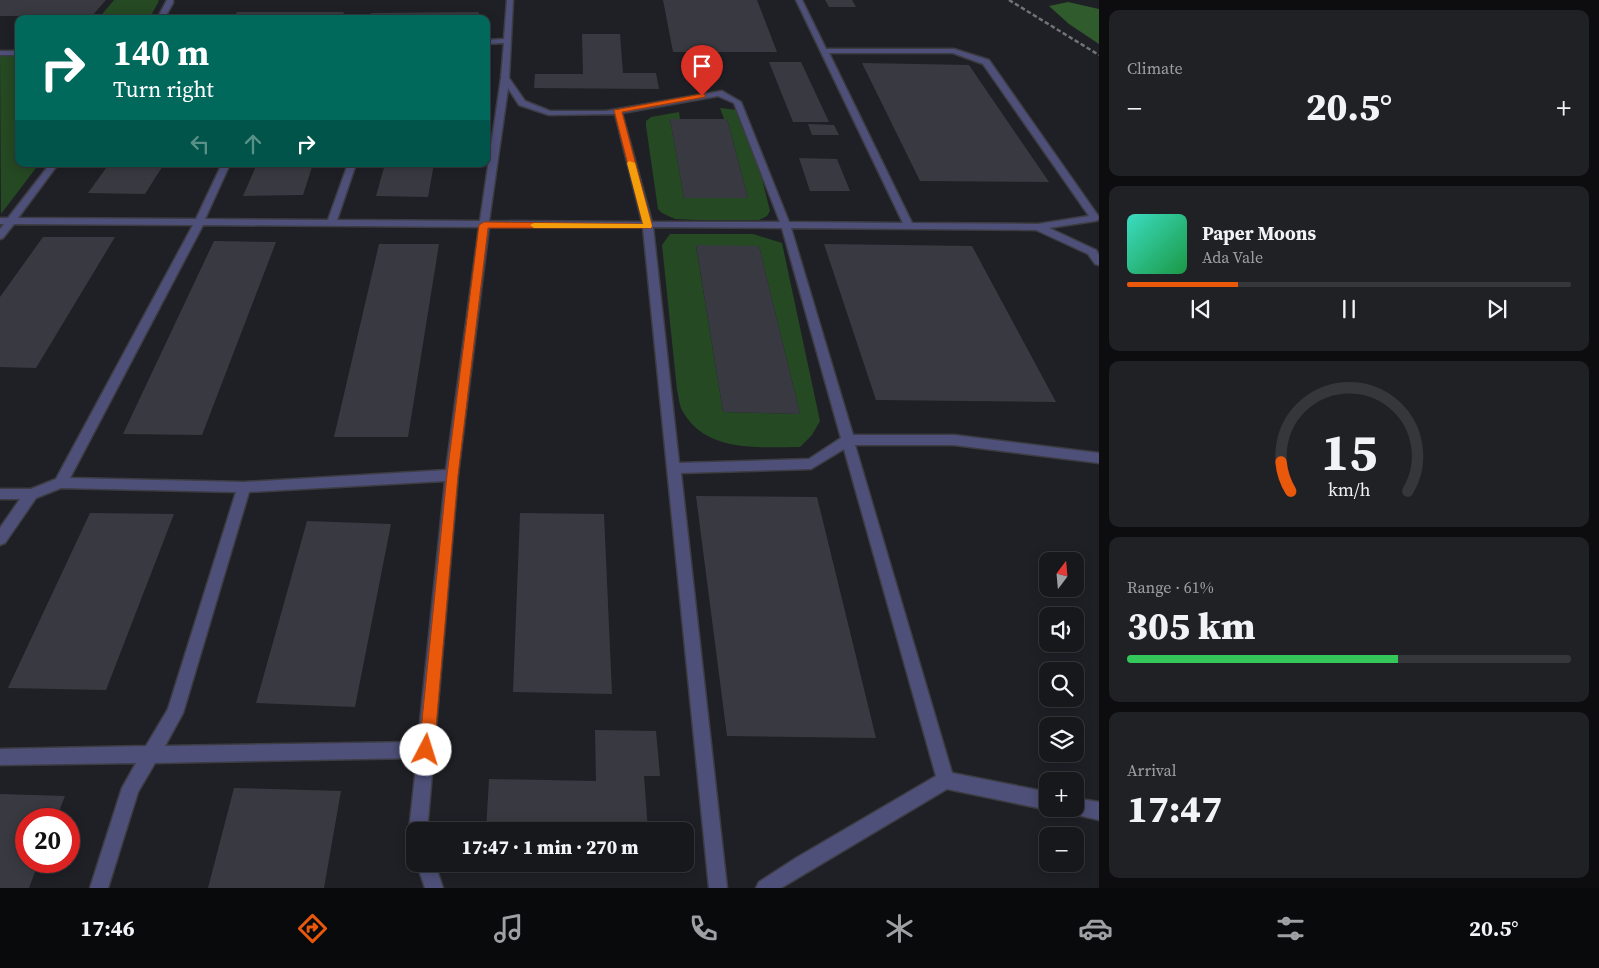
<!DOCTYPE html>
<html lang="en">
<head>
<meta charset="utf-8">
<style>
  body { margin:0; font-family:"Source Serif 4",serif; background:#202125; color:#f1f3f6; height:100vh; display:flex; flex-direction:column; font-size:19px; white-space:nowrap }
  * { box-sizing:border-box; margin:0 }
  p { font-size:16px; color:#9ea0a3 }
  .icon { flex:none; width:28px; height:28px; fill:none; stroke:currentColor; stroke-width:2; stroke-linecap:round; stroke-linejoin:round }
  .map { position:relative; flex:1; overflow:hidden }
  .details { display:flex; flex-direction:column; gap:10px; padding:10px; background:#0d0d0f; width:500px }
  .details>* { flex:none }
  .hud { position:absolute; left:15px; top:15px; width:475px; height:152px; border-radius:10px; box-shadow:0 2px 12px #0003,0 0 0 1px #36373b; background:#00695c; color:#fff; overflow:hidden }
  .needle { width:32px; rotate:16deg }
  .fabs { position:absolute; left:1039px; top:552px; display:grid; gap:10px }
  .fabs a { display:grid; place-items:center; width:45px; height:45px; border-radius:10px; background:#17181c; box-shadow:0 2px 12px #0003,0 0 0 1px #36373b; font-size:25px }
  .speed { position:absolute; left:15px; top:808px; display:flex; gap:10px; font-size:25px; font-weight:700; text-align:center }
  .speed>* { display:grid; place-content:center; width:65px; height:65px; border-radius:50%; background:#17181c; box-shadow:0 2px 12px #0003,0 0 0 1px #36373b; line-height:1 }
  .speed .limit { border:8px solid #d22; background:#fff; color:#111 }
  .pin { position:absolute; display:grid; place-items:center; width:42px; height:42px; color:#fff; margin:-51px -21px; border-radius:50% 50% 50% 0; rotate:-45deg; box-shadow:0 0 5px #0007 }
  .pin .icon { rotate:45deg }
  .me { position:absolute; width:55px; margin:-28px; rotate:5deg; stroke-linejoin:round; filter:drop-shadow(0 0 4px #0008) }
  .turn { display:flex; align-items:center; gap:18px; height:105px; padding:0 15px; font-size:22px }
  .turn .icon { width:65px; height:65px; stroke-width:2.5 }
  .turn b { display:block; font-size:35px; line-height:42px }
  .lanes { display:flex; align-items:center; height:48px; padding:0 15px; background:#0003; justify-content:center; gap:25px; direction:ltr }
  .lanes .off { opacity:.35 }
  .big { font-size:38px; font-weight:800; line-height:1.1 }
  .details .card { flex:1; display:flex; flex-direction:column; justify-content:center; gap:8px; min-width:0; padding:0 18px; border-radius:10px; background:#202125 }
  .details .dial { align-items:center; gap:0 }
  .dial svg { height:130px; overflow:visible; fill:none; stroke:#36373b; stroke-width:7; stroke-linecap:round; text-anchor:middle }
  .dial text { fill:#f1f3f6; stroke:none }
  .song { display:flex; align-items:center; gap:15px }
  .cover { width:60px; height:60px; border-radius:8px; background:linear-gradient(135deg,hsl(170 70% 55%),hsl(140 70% 35%)) }
  .played { height:5px; border-radius:2px; background:linear-gradient(90deg,#ea580c 25%,#36373b 25%) }
  .keys { display:flex; justify-content:space-around; direction:ltr }
  .heat { display:flex; justify-content:space-between; align-items:center; font-size:28px; direction:ltr }
  .charge { height:8px; border-radius:4px; background:linear-gradient(90deg,#34c759 61%,#36373b 0) }
  .trip { position:absolute; left:406px; top:822px; width:288px; height:50px; border-radius:10px; background:#17181c; box-shadow:0 2px 12px #0003,0 0 0 1px #36373b; font-weight:800; line-height:50px; text-align:center }
  .dock { display:flex; height:80px; justify-content:space-around; align-items:center; background:#090a0b; color:#9ea0a3 }
  .dock .icon { width:35px; height:35px }
  .dock .selected { color:#ea580c }
  .dock b { font-size:22px; color:#f1f3f6 }
  main { display:flex; flex:1; min-height:0 }
  .map>svg:first-child { display:block }
  .green { fill:#254922; fill-rule:evenodd }
  .forest { fill:#305b2c }
  .building { fill:#393a41 }
  .lines { fill:none; stroke-linecap:round; stroke-linejoin:round }
  .minor-casing { stroke:#3c3c42; stroke-width:3 }
  .minor { fill:#4e5079; fill-rule:evenodd }
  .rail { stroke:#727378; stroke-width:2.5; stroke-dasharray:4.5 2.5; stroke-linecap:butt }
  .route { fill:#ea580c; stroke:#983908 }
  .slow { fill:#f59e0b }
</style>
</head>
<body>
<main>
<div class="map">
<svg width="1099" height="888" viewBox="0 0 1099 888">
  <rect width="100%" height="100%" fill="#1f2026"/>
  <path class="green" d="M114,0H158L159,1L149,19H98Z
    M0,56H19V164H39L1,214Z
    M720,108L738,110L746,114L770,211L767,216L759,220H698L675,219L662,213L658,209L646,126V121L651,117L679,112L680,119H670L684,198H748L727,119H724Z
    M670,234H753L782,243L820,421L812,435L800,447C759,447 707,453 683,412C679,406 679,397 677,390L662,245ZM696,246H759L800,414L723,412Z"/>
  <path class="forest" d="M1068,2L1099,9V44L1069,24L1049,6Z"/>
  <path class="building" d="M0,0H106L92,16H0Z
    M663,0H757L777,52H673Z
    M825,0H852L856,7H829Z
    M237,12H344L342,19H233Z
    M479,12L478,19H369L371,13Z
    M582,34H620L623,73H656L659,89L534,88L535,74H583Z
    M769,62H801L829,122H793Z
    M862,63L969,65L1049,182L920,181Z
    M670,119H727L748,198H684Z
    M808,124L834,125L839,135H812Z
    M799,158L837,159L850,191H810Z
    M109,164H164L145,194L88,193Z
    M257,164H313L303,195L243,196Z
    M385,164H434L428,197L376,196Z
    M43,237H115L36,368L0,367V297Z
    M214,241L276,242L202,435L123,434Z
    M379,244H439L408,437H334Z
    M824,244L972,246L1056,402L876,400Z
    M696,245L759,246L800,414L723,412Z
    M696,496L817,497L876,738L727,736Z
    M90,513L174,514L106,690L8,688Z
    M520,513L604,514L612,694L513,692Z
    M307,521L391,524L355,707L256,703Z
    M595,730L656,731L660,776H644L648,831H486L489,779L596,781Z
    M234,788L341,791L324,888H208Z
    M0,794L65,796L56,819H26V861H39L29,888H0Z"/>
  <g class="lines">
    <defs>
      <path id="minor" d="M167,0H173V3L164,19H157Z
        M507,0H513L509,78L525,101L550,111H606L722,91L741,102L789,222L903,223L796,0H802L826,49H954L989,60L1099,217L1098,220L1095,221L1049,228L1096,250L1099,255V265L1095,264L1088,254L1036,230L791,228L853,435H954L1099,453V463L954,445H855L952,773L1048,792V809H1050L1048,810L947,789L781,888H756L759,882L796,858L936,776L844,449L811,469L681,473L727,888H709L643,227H489L458,475L427,831H415V839L412,837L409,831L417,758L155,763L138,792L108,888H90L122,788L136,763L0,765V749L146,746L168,709L236,492L61,488L36,498L5,543L0,545V528L20,499H0V489H31L56,479L193,225L14,224L3,238L0,239V229L4,224H0V218H8L50,164H58L18,218L196,219L222,164H230L205,219L328,220L348,164H356L337,220L480,221L501,78L504,43L486,44V40L504,39ZM829,53H953L983,64L1089,216L1038,224L912,223ZM508,88L519,105L549,115L615,114L642,222L489,221ZM718,96L734,103L780,222H652L622,113ZM203,225L479,227L446,470L244,482L70,478ZM653,227L782,228L841,438L809,459L679,463ZM445,481L418,742L165,746L183,713L249,492Z
        M0,51H19V55H0Z
        M1075,798L1099,802V820L1069,813L1067,809H1075Z
        M417,864H435L443,888H425Z"/>
    </defs>
    <use href="#minor" class="minor-casing"/>
    <use href="#minor" class="minor"/>
    <path class="rail" d="M1009,0L1099,55"/>
  </g>
  <path class="route" d="M702,94H705V97L622,112L652,226L651,228H488L458,475L434,750L431,755L426,757L421,755L419,750L447,475L479,225L484,222L643,224L614,110Z"/>
  <path class="slow" d="M629,161L635,163L652,226L651,228H534L530,225L534,223L643,224L627,163Z"/>
</svg>
<div class="fabs">
<a><svg class="needle" viewBox="-14 -14 28 28"><path d="M0-13l5 13h-10z" fill="#e53935"/><path d="M0 13l5-13h-10z" fill="#9ea0a3"/></svg></a>
<a><svg class="icon" aria-label="sound" viewBox="0 0 24 24"><path d="M4 9h4l5-4v14l-5-4H4zM17 9q2 3 0 6"/></svg></a>
<a><svg class="icon" aria-label="search" viewBox="0 0 24 24"><circle cx="10" cy="10" r="6"/><path d="M15 15l6 6"/></svg></a>
<a><svg class="icon" aria-label="layers" viewBox="0 0 24 24"><path d="M12 4l9 5-9 5-9-5zM3 14l9 5 9-5"/></svg></a>
<a>+</a>
<a>−</a>
</div>
<div class="speed"><div class="limit">20</div></div>
<div class="pin" style="left:702px;top:96px;background:#d93025"><svg class="icon" aria-label="arrive" viewBox="0 0 24 24"><path d="M6 21V4h12l-3 4 3 4H6"/></svg></div>
<svg class="me" style="left:426px;top:750px" viewBox="-20 -20 40 40"><circle r="19" fill="#fff"/><path d="M0-13L10 11 0 6-10 11z" fill="#ea580c"/></svg>
<div class="trip">17:47 · 1 min · 270 m</div>
<div class="hud">
<div class="turn"><svg class="icon" aria-label="right" viewBox="0 0 24 24"><path d="M7 20v-9h11M14 6l5 5-5 5"/></svg><div><b>140 m</b>Turn right</div></div>
<div class="lanes"><svg class="icon off" aria-label="left" viewBox="0 0 24 24"><path d="M17 20v-9H6M10 6l-5 5 5 5"/></svg><svg class="icon off" aria-label="ahead" viewBox="0 0 24 24"><path d="M12 20V5M6 11l6-6 6 6"/></svg><svg class="icon" aria-label="right" viewBox="0 0 24 24"><path d="M7 20v-9h11M14 6l5 5-5 5"/></svg></div>
</div>
</div>
<section class="details">
<div class="card"><p>Climate</p>
<div class="heat"><a>−</a><b class="big">20.5°</b><a>+</a></div>
</div>
<div class="card">
<div class="song"><i class="cover"></i><div><b>Paper Moons</b><p>Ada Vale</p></div></div>
<div class="played"></div>
<div class="keys"><svg class="icon" aria-label="previous" viewBox="0 0 24 24"><path d="M18 5L8 12l10 7zM5 5v14"/></svg><svg class="icon" aria-label="pause" viewBox="0 0 24 24"><path d="M8 5v14M16 5v14"/></svg><svg class="icon" aria-label="next" viewBox="0 0 24 24"><path d="M6 5l10 7-10 7zM19 5v14"/></svg></div>
</div>
<div class="card dial"><svg viewBox="0 0 100 80">
<path d="M14 69A42 42 0 1 1 86 69"/>
<path d="M14 69A42 42 0 0 1 8 51" stroke="#ea580c"/>
<text x="50" y="56" font-size="32" font-weight="700">15</text>
<text x="50" y="72" font-size="11">km/h</text>
</svg></div>
<div class="card"><p>Range · 61%</p><b class="big">305 km</b><div class="charge"></div></div>
<div class="card"><p>Arrival</p><b class="big">17:47</b></div>
</section>
</main>
<nav class="dock">
<b>17:46</b>
<svg class="icon selected" aria-label="directions" viewBox="0 0 24 24"><path d="M12 3l9 9-9 9-9-9zM9 14v-3h6M13 9l2 2-2 2"/></svg>
<svg class="icon" aria-label="music" viewBox="0 0 24 24"><path d="M9 18V5l10-2v13"/><circle cx="6" cy="18" r="3"/><circle cx="16" cy="16" r="3"/></svg>
<svg class="icon" aria-label="phone" viewBox="0 0 24 24"><path d="M5 4h4l2 5-3 2q2 4 5 5l2-3 5 2v4C11 20 4 13 5 4z"/></svg>
<svg class="icon" aria-label="climate" viewBox="0 0 24 24"><path d="M12 3v18M4 7l16 10M4 17L20 7"/></svg>
<svg class="icon" aria-label="car" viewBox="0 0 24 24"><path d="M5 17H2v-5l4-1 3-4h7l3 4 3 1v5h-3M9 17h6M6 11h13"/><circle cx="7" cy="17" r="2"/><circle cx="17" cy="17" r="2"/></svg>
<svg class="icon" aria-label="filters" viewBox="0 0 24 24"><path d="M4 7h16M4 17h16"/><circle cx="9" cy="7" r="2"/><circle cx="15" cy="17" r="2"/></svg>
<b>20.5°</b>
</nav>
</body>
</html>
